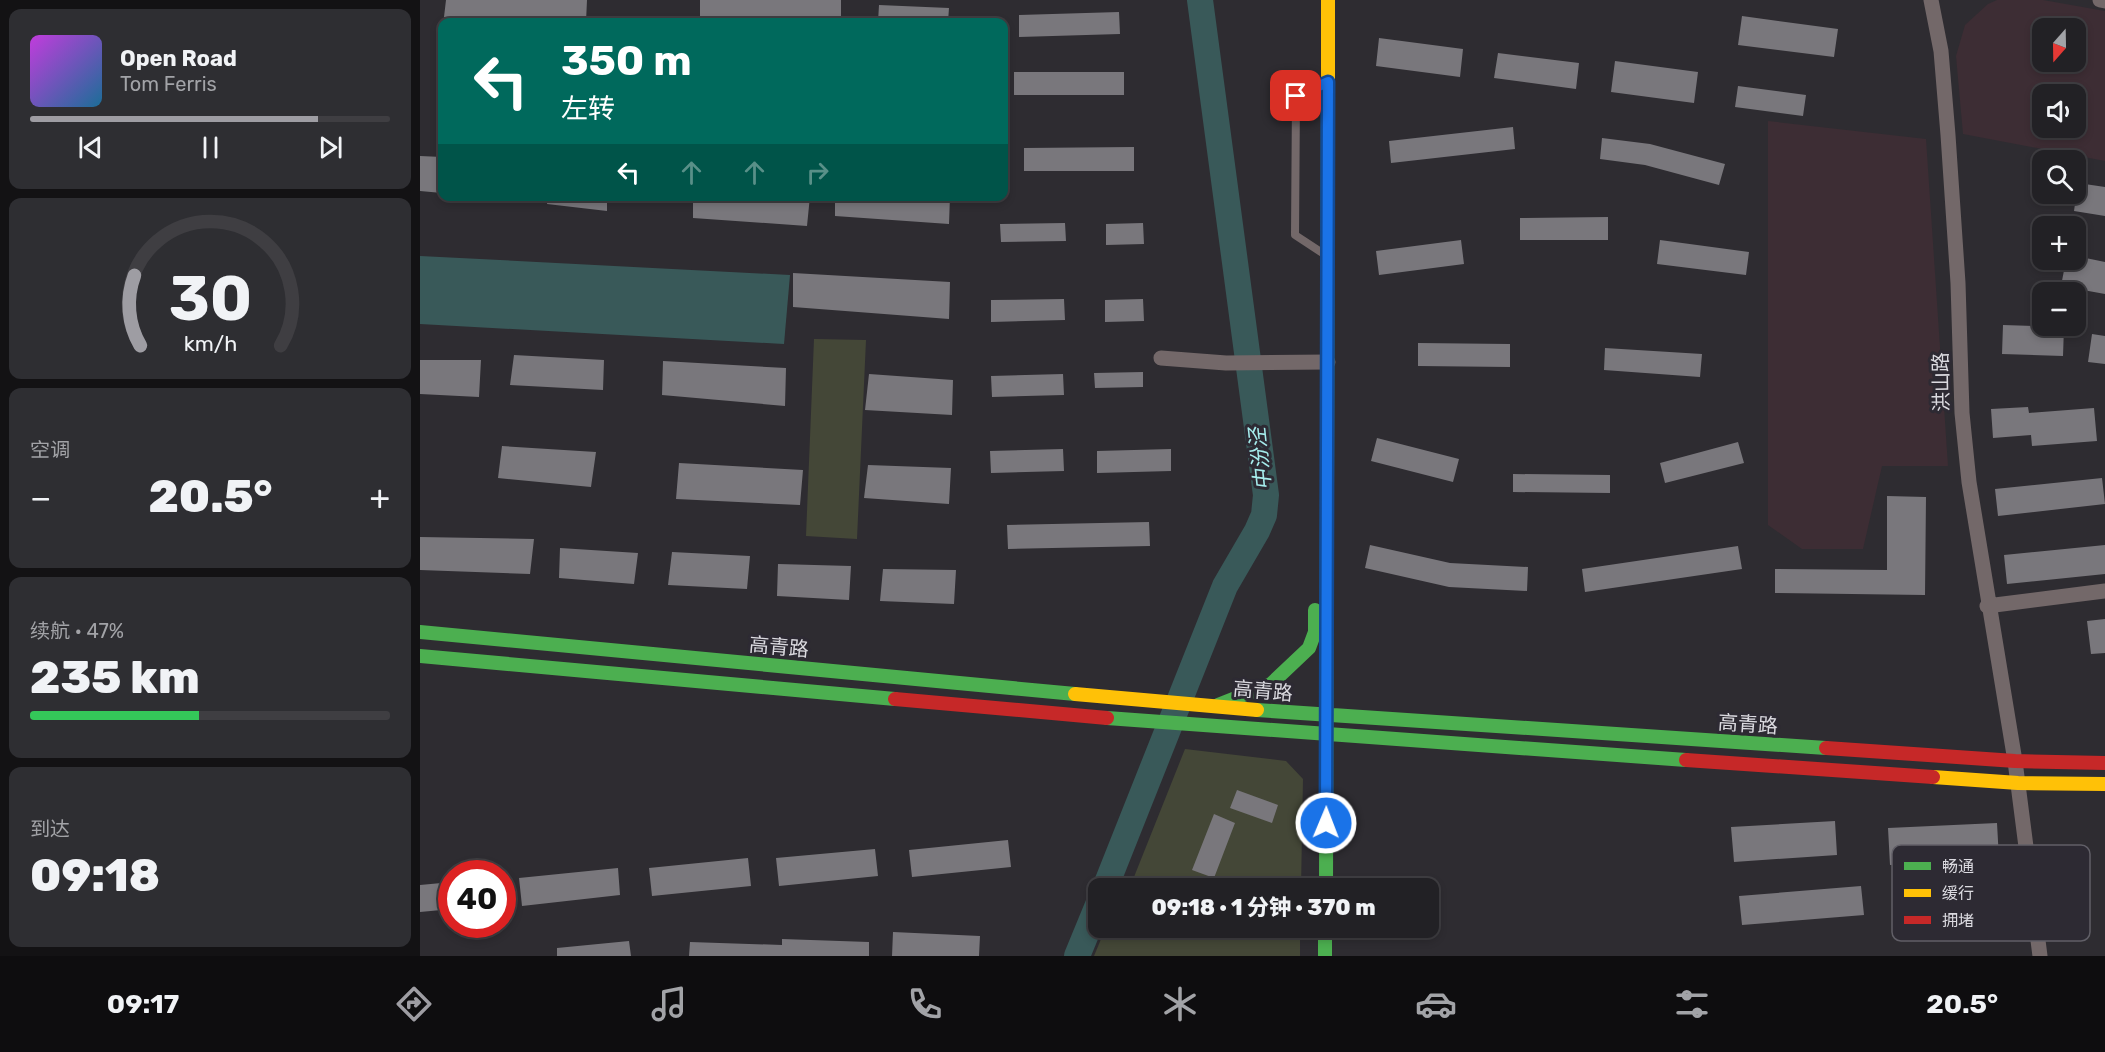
<!DOCTYPE html>
<html lang="zh">
<head>
<meta charset="utf-8">
<style>
  body { margin:0; font-family:Rubik,"Noto Sans SC",sans-serif; background:#2e2e32; color:#f1f3f6; height:100vh; display:flex; flex-direction:column; font-size:22px; white-space:nowrap }
  * { box-sizing:border-box; margin:0 }
  p { font-size:20px; color:#a2a3a7 }
  .icon { flex:none; width:33px; height:33px; fill:none; stroke:currentColor; stroke-width:2; stroke-linecap:round; stroke-linejoin:round }
  .map { position:relative; flex:1; overflow:hidden }
  .panel { display:flex; flex-direction:column; gap:9px; padding:9px; background:#131214; width:420px }
  .panel>* { flex:none }
  .top-card { position:absolute; left:18px; top:18px; width:570px; height:183px; border-radius:12px; box-shadow:0 3px 9px #0003,0 0 0 2px #3f3e42; background:#00695c; color:#fff; overflow:hidden }
  .needle { width:39px; rotate:200deg }
  .buttons { position:absolute; left:1612px; top:18px; display:grid; gap:12px }
  .buttons a { display:grid; place-items:center; width:54px; height:54px; border-radius:12px; background:#222125; box-shadow:0 3px 9px #0003,0 0 0 2px #3f3e42; font-size:30px }
  .speed { position:absolute; left:18px; top:860px; display:flex; gap:12px; font-size:30px; font-weight:700; text-align:center }
  .speed>* { display:grid; place-content:center; width:78px; height:78px; border-radius:50%; background:#222125; box-shadow:0 3px 9px #0003,0 0 0 2px #3f3e42; line-height:1 }
  .speed .limit { border:9px solid #d22; background:#fff; color:#111 }
  .pin { position:absolute; display:grid; place-items:center; width:51px; height:51px; color:#fff; margin:-26px; border-radius:12px; box-shadow:0 3px 9px #0006 }
  .me { position:absolute; width:66px; margin:-33px; rotate:1deg; stroke-linejoin:round; filter:drop-shadow(0 0 4px #0008) }
  .turn { display:flex; align-items:center; gap:21px; height:126px; padding:0 24px; font-size:27px }
  .turn .icon { width:78px; height:78px; stroke-width:2.5 }
  .turn b { display:block; font-size:42px; line-height:51px }
  .lanes { display:flex; align-items:center; height:57px; padding:0 24px; background:#0003; justify-content:center; gap:30px; direction:ltr }
  .lanes .off { opacity:.35 }
  .big { font-size:45px; font-weight:800; line-height:1.1 }
  .panel .widget { flex:1; display:flex; flex-direction:column; justify-content:center; gap:9px; min-width:0; padding:0 21px; border-radius:12px; background:#2e2e32 }
  .panel .dial { align-items:center; gap:0 }
  .dial svg { height:156px; overflow:visible; fill:none; stroke:#3f3e42; stroke-width:7; stroke-linecap:round; text-anchor:middle }
  .dial text { fill:#f1f3f6; stroke:none }
  .song { display:flex; align-items:center; gap:18px }
  .cover { width:72px; height:72px; border-radius:9px; background:linear-gradient(135deg,hsl(290 70% 55%),hsl(200 70% 35%)) }
  .played { height:6px; border-radius:3px; background:linear-gradient(90deg,#9e9da3 80%,#3f3e42 80%) }
  .keys { display:flex; justify-content:space-around; direction:ltr }
  .heat { display:flex; justify-content:space-between; align-items:center; font-size:33px; direction:ltr }
  .charge { height:9px; border-radius:4px; background:linear-gradient(90deg,#34c759 47%,#3f3e42 0) }
  .trip { position:absolute; left:668px; top:878px; width:351px; height:60px; border-radius:12px; background:#222125; box-shadow:0 3px 9px #0003,0 0 0 2px #3f3e42; font-weight:800; line-height:60px; text-align:center }
  .dock { display:flex; height:96px; justify-content:space-around; align-items:center; background:#0e0d0f; color:#a2a3a7 }
  .dock .icon { width:42px; height:42px }
  .dock .active { color:#9e9da3 }
  .dock b { font-size:27px; color:#f1f3f6 }
  main { display:flex; flex:1; min-height:0 }
  .map>svg:first-child { display:block }
  .education { fill:#3d2d34; fill-rule:evenodd }
  .green { fill:#444737 }
  .water { fill:#395959 }
  .lines { fill:none; stroke-linecap:round; stroke-linejoin:round }
  .river { stroke:#395959; stroke-width:26 }
  .building { fill:#79777c }
  .lane { stroke:#736869; stroke-width:8 }
  .street { stroke:#736869; stroke-width:15 }
  .fast { stroke:#4caf50; stroke-width:14 }
  .slow { stroke:#ffc107; stroke-width:14 }
  .jam { stroke:#c62828; stroke-width:14 }
  .route-casing { stroke:#114b97; stroke-width:15 }
  .route { stroke:#1a73e8; stroke-width:10 }
  .labels { text-anchor:middle; dominant-baseline:central; stroke-width:6; stroke-linejoin:round; paint-order:stroke }
  .street-label { font-size:20px; fill:#dbdae0; stroke:#2d2a33 }
  .water-label { font-size:21px; font-style:italic; fill:#a6eded; stroke:#2d2a33 }
  .key { fill:#2d2a33; stroke:#615f67; stroke-width:1.5 }
  .key-label { font-size:16px; fill:#dbdae0 }
</style>
</head>
<body>
<main>
<section class="panel">
<div class="widget">
<div class="song"><i class="cover"></i><div><b>Open Road</b><p>Tom Ferris</p></div></div>
<div class="played"></div>
<div class="keys"><svg class="icon" aria-label="previous" viewBox="0 0 24 24"><path d="M18 5L8 12l10 7zM5 5v14"/></svg><svg class="icon" aria-label="pause" viewBox="0 0 24 24"><path d="M8 5v14M16 5v14"/></svg><svg class="icon" aria-label="next" viewBox="0 0 24 24"><path d="M6 5l10 7-10 7zM19 5v14"/></svg></div>
</div>
<div class="widget dial"><svg viewBox="0 0 100 80">
<path d="M14 69A42 42 0 1 1 86 69"/>
<path d="M14 69A42 42 0 0 1 11 33" stroke="#9e9da3"/>
<text x="50" y="56" font-size="32" font-weight="700">30</text>
<text x="50" y="72" font-size="11">km/h</text>
</svg></div>
<div class="widget"><p>空调</p>
<div class="heat"><a>−</a><b class="big">20.5°</b><a>+</a></div>
</div>
<div class="widget"><p>续航 · 47%</p><b class="big">235 km</b><div class="charge"></div></div>
<div class="widget"><p>到达</p><b class="big">09:18</b></div>
</section>
<div class="map">
<svg width="1685" height="956" viewBox="0 0 1685 956">
  <rect width="100%" height="100%" fill="#2e2c31"/>
  <path class="education" d="M1577,0H1623L1685,11V161L1543,134L1536,56L1545,25L1568,4ZM1623,28H1656V62H1623ZM1623,94H1656V128H1623Z
    M1348,121L1506,139L1528,466H1462L1443,549H1382L1348,525Z"/>
  <path class="green" d="M394,339L446,340L437,539L386,536Z
    M765,749L866,761L883,779L881,888H702L705,880L712,882Z
    M686,927H880V956H674Z"/>
  <path class="water" d="M0,256L370,275L364,344L0,324Z"/>
  <g class="lines">
    <path class="river" d="M685,888L805,586L837,531L844,515L846,495L780,0
      M657,956L678,905"/>
  </g>
  <path class="building" d="M26,0H167L166,22L24,17Z
    M280,0H421V22H280Z
    M459,5L529,8L528,22H458Z
    M699,12L700,34L599,37V15Z
    M1322,16L1418,29L1414,57L1318,45Z
    M959,38L1043,49L1040,77L956,66Z
    M1078,53L1159,63L1156,89L1074,78Z
    M1195,61L1278,72L1274,103L1191,92Z
    M594,72H704V95H594Z
    M1318,86L1386,95L1383,116L1315,107Z
    M1093,127L1095,149L971,163L969,141Z
    M1182,138L1230,144L1305,164L1299,185L1225,165L1180,159Z
    M714,147V171H604V148Z
    M0,156L22,157V193L0,191Z
    M1658,183L1685,187V216L1654,211Z
    M128,196H187V211L127,204Z
    M273,196H390L387,226L273,218Z
    M415,196H530L529,224L415,216Z
    M1188,217V240H1100V218Z
    M645,223L646,241L581,242L580,224Z
    M723,223L724,244L686,245V224Z
    M1041,240L1044,264L959,275L956,251Z
    M1240,240L1329,252L1326,275L1237,264Z
    M1656,256L1685,262V294L1641,286L1646,260H1656Z
    M373,273L530,282L529,319L373,307Z
    M644,299L645,320L571,322V300Z
    M723,299L724,321L685,322V300Z
    M1583,325L1644,327L1643,356L1582,354Z
    M1672,334L1685,336V364L1668,362Z
    M998,343L1090,344V367L998,366Z
    M1185,348L1282,354L1280,377L1184,370Z
    M94,355L184,360L183,390L90,385Z
    M0,360H61L59,397L0,394Z
    M243,361L366,368L365,406L242,395Z
    M723,372V387L675,388L674,373Z
    M449,374L533,380L532,415L445,410Z
    M643,374L644,395L572,397L571,376Z
    M1608,407L1609,413L1674,408L1677,441L1612,446L1611,435L1573,438L1571,409Z
    M957,438L1039,459L1033,482L951,461Z
    M1318,442L1324,463L1245,483L1240,463Z
    M82,446L176,452L171,487L78,478Z
    M643,449L644,471L571,473L570,451Z
    M751,449V471L677,473V451Z
    M259,463L383,470L380,505L256,499Z
    M448,465L531,468L529,504L444,498Z
    M1093,474L1190,475V493L1093,492Z
    M1682,478L1685,504L1578,516L1575,489Z
    M1467,496L1506,497L1505,595L1355,593V569L1467,570Z
    M729,522L730,546L588,549L587,525Z
    M0,537L114,539L110,574L0,570Z
    M950,545L1030,563L1108,567L1107,591L1029,587L945,568Z
    M1685,545V574L1587,584L1584,555Z
    M1318,546L1322,569L1165,592L1162,569Z
    M140,548L218,553L214,584L139,578Z
    M252,552L330,556L327,589L248,585Z
    M358,564L431,566L429,600L357,596Z
    M463,569L536,570L534,604L460,601Z
    M1685,619V653L1671,654L1667,621Z
    M817,790L858,805L852,823L810,808Z
    M794,814L815,823L794,878L772,870Z
    M1415,821L1417,855L1314,862L1311,827Z
    M1577,823L1579,859L1470,865L1468,828Z
    M588,840L591,867L492,877L489,850Z
    M455,849L458,876L359,886L356,858Z
    M328,858L331,886L232,896L229,868Z
    M198,868L200,895L102,906L99,878Z
    M32,882V909L0,912V885Z
    M1441,886L1444,915L1322,925L1319,896Z
    M473,932L560,936L559,956H472Z
    M362,939L449,942V956H269L270,942L362,945Z
    M209,941L211,956H137V948Z"/>
  <g class="lines">
    <path class="lane" d="M904,254L875,235L876,96L906,83"/>
    <path class="street" d="M1511,0L1521,51L1528,135L1538,283L1542,413L1549,482L1595,761L1620,956
      M1680,0L1685,1
      M741,358L806,363L908,362
      M1567,606L1685,591"/>
    <path class="fast" d="M0,632L655,694
      M0,656L475,699
      M798,705L851,684L889,648L895,632V610
      M837,710L1406,748
      M687,718L1266,760
      M906,888L908,89
      M905,927V956"/>
    <path class="slow" d="M908,89V0
      M655,694L837,710
      M1513,777L1598,783L1685,784"/>
    <path class="jam" d="M475,699L687,718
      M1406,748L1595,761L1685,763
      M1266,760L1513,777"/>
  </g>
  <g class="lines">
    <defs>
      <path id="route" d="M876,96L908,82L906,823"/>
    </defs>
    <use href="#route" class="route-casing"/>
    <use href="#route" class="route"/>
  </g>
  <g class="labels">
    <g class="street-label">
      <text transform="translate(1521 382) rotate(-91)">洪山路</text>
      <text transform="translate(359 647) rotate(5)">高青路</text>
      <text transform="translate(843 691) rotate(5)">高青路</text>
      <text transform="translate(1328 724) rotate(4)">高青路</text>
    </g>
    <g class="water-label">
      <text transform="translate(840 459) rotate(-96)">中汾泾</text>
    </g>
  </g>
  <rect x="1472" y="845" width="198" height="96" rx="9" class="key"/>
  <rect x="1484" y="862" width="27" height="8" fill="#4caf50"/>
  <rect x="1484" y="889" width="27" height="8" fill="#ffc107"/>
  <rect x="1484" y="916" width="27" height="8" fill="#c62828"/>
  <g class="key-label">
    <text x="1522" y="872">畅通</text>
    <text x="1522" y="899">缓行</text>
    <text x="1522" y="926">拥堵</text>
  </g>
</svg>
<div class="buttons">
<a><svg class="needle" viewBox="-14 -14 28 28"><path d="M0-13l5 13h-10z" fill="#e53935"/><path d="M0 13l5-13h-10z" fill="#a2a3a7"/></svg></a>
<a><svg class="icon" aria-label="sound" viewBox="0 0 24 24"><path d="M4 9h4l5-4v14l-5-4H4zM17 9q2 3 0 6"/></svg></a>
<a><svg class="icon" aria-label="search" viewBox="0 0 24 24"><circle cx="10" cy="10" r="6"/><path d="M15 15l6 6"/></svg></a>
<a>+</a>
<a>−</a>
</div>
<div class="speed"><div class="limit">40</div></div>
<div class="pin" style="left:876px;top:96px;background:#d93025"><svg class="icon" aria-label="arrive" viewBox="0 0 24 24"><path d="M6 21V4h12l-3 4 3 4H6"/></svg></div>
<svg class="me" style="left:906px;top:823px" viewBox="-20 -20 40 40"><circle r="17" fill="#1a73e8" stroke="#fff" stroke-width="3"/><path d="M0-11L8 9 0 5-8 9z" fill="#fff"/></svg>
<div class="trip">09:18 · 1 分钟 · 370 m</div>
<div class="top-card">
<div class="turn"><svg class="icon" aria-label="left" viewBox="0 0 24 24"><path d="M17 20v-9H6M10 6l-5 5 5 5"/></svg><div><b>350 m</b>左转</div></div>
<div class="lanes"><svg class="icon" aria-label="left" viewBox="0 0 24 24"><path d="M17 20v-9H6M10 6l-5 5 5 5"/></svg><svg class="icon off" aria-label="ahead" viewBox="0 0 24 24"><path d="M12 20V5M6 11l6-6 6 6"/></svg><svg class="icon off" aria-label="ahead" viewBox="0 0 24 24"><path d="M12 20V5M6 11l6-6 6 6"/></svg><svg class="icon off" aria-label="right" viewBox="0 0 24 24"><path d="M7 20v-9h11M14 6l5 5-5 5"/></svg></div>
</div>
</div>
</main>
<nav class="dock">
<b>09:17</b>
<svg class="icon active" aria-label="directions" viewBox="0 0 24 24"><path d="M12 3l9 9-9 9-9-9zM9 14v-3h6M13 9l2 2-2 2"/></svg>
<svg class="icon" aria-label="music" viewBox="0 0 24 24"><path d="M9 18V5l10-2v13"/><circle cx="6" cy="18" r="3"/><circle cx="16" cy="16" r="3"/></svg>
<svg class="icon" aria-label="phone" viewBox="0 0 24 24"><path d="M5 4h4l2 5-3 2q2 4 5 5l2-3 5 2v4C11 20 4 13 5 4z"/></svg>
<svg class="icon" aria-label="climate" viewBox="0 0 24 24"><path d="M12 3v18M4 7l16 10M4 17L20 7"/></svg>
<svg class="icon" aria-label="car" viewBox="0 0 24 24"><path d="M5 17H2v-5l4-1 3-4h7l3 4 3 1v5h-3M9 17h6M6 11h13"/><circle cx="7" cy="17" r="2"/><circle cx="17" cy="17" r="2"/></svg>
<svg class="icon" aria-label="filters" viewBox="0 0 24 24"><path d="M4 7h16M4 17h16"/><circle cx="9" cy="7" r="2"/><circle cx="15" cy="17" r="2"/></svg>
<b>20.5°</b>
</nav>
</body>
</html>
